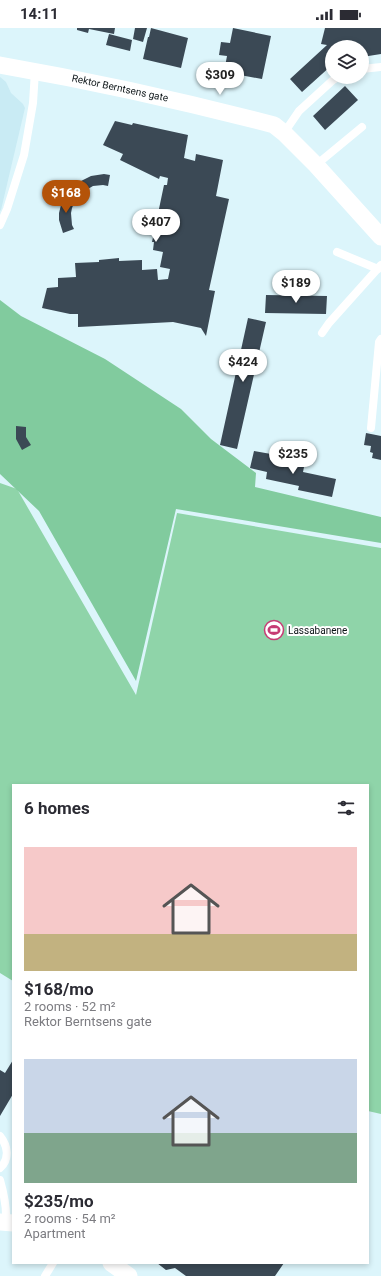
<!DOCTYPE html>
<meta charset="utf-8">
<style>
:root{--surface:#fff;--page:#f7f7f7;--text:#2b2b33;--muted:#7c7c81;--accent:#b45309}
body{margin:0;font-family:Roboto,sans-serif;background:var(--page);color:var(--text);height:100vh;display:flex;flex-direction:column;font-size:15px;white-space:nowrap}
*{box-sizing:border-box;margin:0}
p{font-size:13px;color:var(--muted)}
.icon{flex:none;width:22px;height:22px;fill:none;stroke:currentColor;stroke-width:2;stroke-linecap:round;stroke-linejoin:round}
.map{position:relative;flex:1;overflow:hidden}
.panel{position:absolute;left:12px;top:756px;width:357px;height:480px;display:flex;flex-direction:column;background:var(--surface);border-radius:0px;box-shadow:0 2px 6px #0003}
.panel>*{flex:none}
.buttons{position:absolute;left:325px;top:12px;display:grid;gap:8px}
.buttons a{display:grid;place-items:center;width:44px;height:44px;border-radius:50%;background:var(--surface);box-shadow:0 2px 6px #0003;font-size:20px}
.price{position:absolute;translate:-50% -34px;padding:0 9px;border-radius:14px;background:#fff;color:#222;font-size:13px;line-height:26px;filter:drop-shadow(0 1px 2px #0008)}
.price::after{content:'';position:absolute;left:50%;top:24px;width:12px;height:9px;margin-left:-6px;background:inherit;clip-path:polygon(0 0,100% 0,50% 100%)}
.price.active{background:var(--accent);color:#fff}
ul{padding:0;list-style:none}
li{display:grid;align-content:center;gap:8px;height:212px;padding:0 12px}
li span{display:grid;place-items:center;height:124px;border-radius:0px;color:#555}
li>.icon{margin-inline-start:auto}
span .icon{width:72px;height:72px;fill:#fffc;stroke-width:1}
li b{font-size:17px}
h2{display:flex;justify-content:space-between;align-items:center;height:48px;padding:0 12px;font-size:17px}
.status{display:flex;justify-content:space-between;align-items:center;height:28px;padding:0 20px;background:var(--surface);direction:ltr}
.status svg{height:11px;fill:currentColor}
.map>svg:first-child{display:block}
.built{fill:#c9ebf4}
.green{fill:#8fd4a9}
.forest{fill:#81cb9e}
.building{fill:#3b4955}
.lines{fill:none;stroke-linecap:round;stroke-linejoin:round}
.lane{stroke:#fff;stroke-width:8}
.street{stroke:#fff;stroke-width:17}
.labels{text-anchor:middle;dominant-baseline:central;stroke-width:4;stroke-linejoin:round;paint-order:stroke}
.street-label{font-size:10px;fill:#0c1417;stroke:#fff}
.poi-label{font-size:10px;fill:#0c1417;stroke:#fff;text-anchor:start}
</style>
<div class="status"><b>14:11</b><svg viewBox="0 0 49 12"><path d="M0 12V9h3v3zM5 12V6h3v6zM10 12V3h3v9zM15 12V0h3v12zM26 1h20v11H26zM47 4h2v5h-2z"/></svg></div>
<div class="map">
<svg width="381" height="1248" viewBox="0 0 381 1248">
<rect width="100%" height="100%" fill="#dcf5fb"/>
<path class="built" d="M0,49L6,54L11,65L23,76L25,80L1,182L0,183Z"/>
<path class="green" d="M0,455L17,461L136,667L177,485L381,520V1086L368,1083V757H13V953L0,945Z"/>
<path class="forest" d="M0,272L21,288L105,331L181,381L211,411L256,445L255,459L381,489V515L176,481L136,653L39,483L0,446Z"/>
<path class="building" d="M77,0H115L114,6L89,1L88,5L77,2Z
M135,0H147L143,14L133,11Z
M151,0L188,10L181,40L143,31L148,9H149Z
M233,0L271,8L262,51L224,44L227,28L219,27L221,14L230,15Z
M325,0H381V26L362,29V19H332V37L302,64L290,51L327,17L321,16Z
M109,6L132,12L130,23L106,17Z
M345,58L358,72L325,102L313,88Z
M115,93L132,97L133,95L188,107L184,130L195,133L196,126L223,132L216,168L229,171L209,262L215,263L206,308L201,300L173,294L78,299V286H70L42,280L47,260L58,259V250L76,249L75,235L99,234V232L119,230V233L142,232V242L157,241L158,252L168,251L170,241L160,239L163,224L153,222L154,214H152L164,157H167L168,150L160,148L159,151L120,132L123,126L103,117Z
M104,146L110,147L108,158L103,157L93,158L81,165L73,157L91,148Z
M65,167L75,173L72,180L71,185L72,197L74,201L63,205L59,192V185L62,173Z
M266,267L327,268L326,286L265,285Z
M248,290L266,294L237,421L220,417Z
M16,398L26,399V409L31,417L22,422L16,411Z
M366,405L381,408V432L372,430L373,425L370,424L371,418L364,417Z
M254,423L271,426L270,432L304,439L303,444L336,451L332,469L298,462L299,458L266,451L267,444L250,440Z
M13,1032V1066L0,1088V1042L5,1045Z
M157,1235H284L275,1248H186L175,1240L166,1242Z"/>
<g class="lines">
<path class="lane" d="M362,41L381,39
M284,105L299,83L333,52L338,49
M316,137L362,99
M0,197L7,181L24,127L33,75L35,43
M337,224L378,241
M322,305L329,295L381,237
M371,400L379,314L381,311
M0,1108C8,1118 10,1131 0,1140
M0,1152C4,1166 7,1179 6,1194
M45,1248L53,1235"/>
<path class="street" d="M0,37C92,53 183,73 274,97L284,105L316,137L381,209
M0,1194L13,1195
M111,1235L129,1248"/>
</g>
<defs>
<symbol id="stadium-ring" viewBox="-11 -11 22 22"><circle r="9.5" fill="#fff" stroke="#c63c74" stroke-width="1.5"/><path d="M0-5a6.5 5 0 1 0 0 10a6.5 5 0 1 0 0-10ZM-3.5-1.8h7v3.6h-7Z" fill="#c63c74"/></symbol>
</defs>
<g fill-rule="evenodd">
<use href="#stadium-ring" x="263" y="591" width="22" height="22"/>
</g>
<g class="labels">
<g class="street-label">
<text transform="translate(120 60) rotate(12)">Rektor Berntsens gate</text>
</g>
<g class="poi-label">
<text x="288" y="602">Lassabanene</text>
</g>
</g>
</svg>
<div class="buttons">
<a><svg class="icon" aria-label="layers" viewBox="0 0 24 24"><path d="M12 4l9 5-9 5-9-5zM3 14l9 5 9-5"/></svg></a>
</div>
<b class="price" style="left:220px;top:68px">$309</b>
<b class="price active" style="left:66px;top:186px">$168</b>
<b class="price" style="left:156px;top:215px">$407</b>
<b class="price" style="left:296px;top:276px">$189</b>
<b class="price" style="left:243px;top:355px">$424</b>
<b class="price" style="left:293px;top:447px">$235</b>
<section class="panel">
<h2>6 homes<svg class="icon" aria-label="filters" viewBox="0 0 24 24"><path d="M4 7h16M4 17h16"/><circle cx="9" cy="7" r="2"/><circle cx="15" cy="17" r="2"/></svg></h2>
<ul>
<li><span style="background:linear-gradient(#f6c9c9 70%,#c2b280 0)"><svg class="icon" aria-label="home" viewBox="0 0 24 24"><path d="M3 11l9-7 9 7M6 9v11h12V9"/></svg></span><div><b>$168/mo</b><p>2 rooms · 52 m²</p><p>Rektor Berntsens gate</p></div></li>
<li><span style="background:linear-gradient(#c9d6e8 60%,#7fa58c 0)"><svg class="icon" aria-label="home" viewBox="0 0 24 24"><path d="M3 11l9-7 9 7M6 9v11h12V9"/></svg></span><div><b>$235/mo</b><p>2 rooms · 54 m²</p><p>Apartment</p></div></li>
</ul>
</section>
</div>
